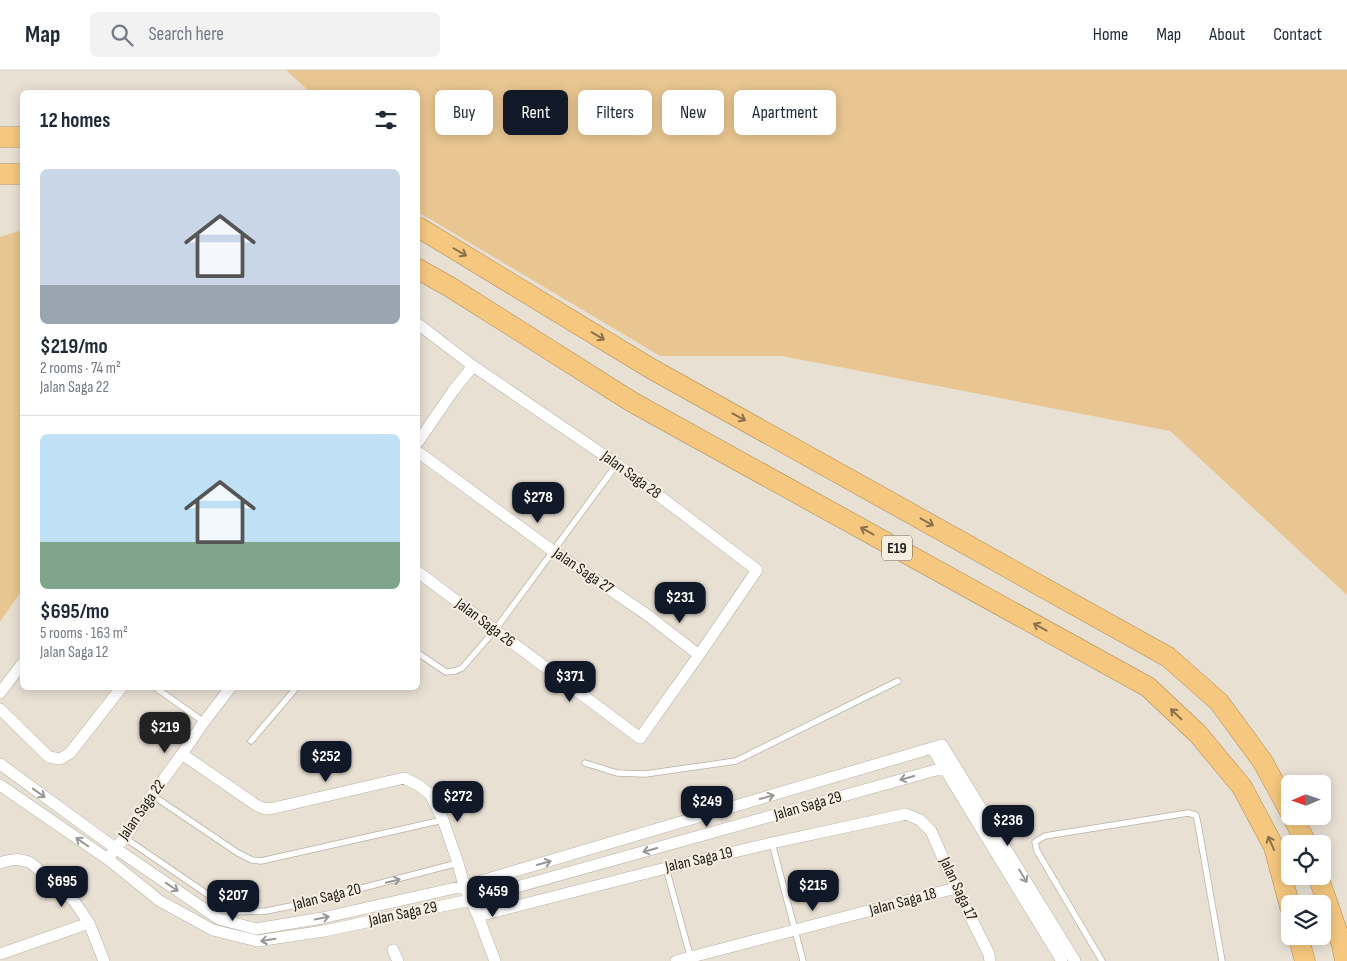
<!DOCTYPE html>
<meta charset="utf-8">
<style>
:root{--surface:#fff;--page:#f2f2f3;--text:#1f2937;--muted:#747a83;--line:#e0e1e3;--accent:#111827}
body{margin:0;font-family:"Sofia Sans Condensed",sans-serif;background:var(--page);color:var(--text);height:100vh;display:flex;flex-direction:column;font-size:19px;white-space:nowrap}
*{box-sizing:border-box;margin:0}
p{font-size:16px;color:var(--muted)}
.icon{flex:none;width:28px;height:28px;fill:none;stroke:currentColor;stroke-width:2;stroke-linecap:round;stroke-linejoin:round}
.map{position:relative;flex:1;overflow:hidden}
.sheet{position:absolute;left:20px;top:20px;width:400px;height:600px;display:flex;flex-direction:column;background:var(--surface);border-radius:8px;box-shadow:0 2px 12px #0003}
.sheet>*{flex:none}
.banner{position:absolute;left:435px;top:20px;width:475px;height:45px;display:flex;gap:10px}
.needle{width:32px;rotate:268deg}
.buttons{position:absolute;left:1281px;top:705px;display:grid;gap:10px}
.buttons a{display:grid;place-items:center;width:50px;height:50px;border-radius:8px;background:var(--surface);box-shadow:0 2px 12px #0003;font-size:25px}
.price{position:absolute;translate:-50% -42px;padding:0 11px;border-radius:10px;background:var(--accent);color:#fff;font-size:16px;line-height:32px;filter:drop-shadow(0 1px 2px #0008)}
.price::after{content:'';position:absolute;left:50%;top:30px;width:15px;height:11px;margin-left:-8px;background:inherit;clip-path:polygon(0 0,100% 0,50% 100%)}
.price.current{background:#222;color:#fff}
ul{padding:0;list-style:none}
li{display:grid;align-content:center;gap:10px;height:265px;padding:0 20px}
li+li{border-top:1px solid var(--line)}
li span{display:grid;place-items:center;height:155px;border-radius:8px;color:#555}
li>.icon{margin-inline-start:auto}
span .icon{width:90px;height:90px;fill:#fffc;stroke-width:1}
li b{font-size:21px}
h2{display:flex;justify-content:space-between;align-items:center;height:60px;padding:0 20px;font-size:21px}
.pill{padding:0 18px;border-radius:8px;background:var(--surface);box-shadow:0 2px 12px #0003;font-size:18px;line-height:45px}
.pill.current{background:var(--accent);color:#fff}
header{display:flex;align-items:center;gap:30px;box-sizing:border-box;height:70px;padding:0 25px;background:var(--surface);border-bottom:1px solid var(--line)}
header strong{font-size:24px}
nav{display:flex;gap:28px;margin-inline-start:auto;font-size:18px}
.search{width:350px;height:45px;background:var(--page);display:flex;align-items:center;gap:12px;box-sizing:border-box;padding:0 18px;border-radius:8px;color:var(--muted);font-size:19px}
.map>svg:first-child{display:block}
.green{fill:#e9c691}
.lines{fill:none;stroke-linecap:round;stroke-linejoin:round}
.lane-casing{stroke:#b9b1a5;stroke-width:7}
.street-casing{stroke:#b9b1a5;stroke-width:12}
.highway-casing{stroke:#aa8b5b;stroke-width:21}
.lane{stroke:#fff;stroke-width:5.5}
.street{stroke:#fff;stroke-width:11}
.highway{stroke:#f5c77f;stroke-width:20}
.oneway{stroke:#8a714b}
.oneway2{stroke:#9a9897}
.labels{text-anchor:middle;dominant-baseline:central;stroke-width:4;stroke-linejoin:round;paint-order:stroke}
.shield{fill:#f6eee1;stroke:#5f5a54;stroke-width:1}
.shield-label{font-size:15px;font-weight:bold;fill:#1e1b17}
.street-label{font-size:16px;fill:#1e1b17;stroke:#f6eee1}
</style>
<header>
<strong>Map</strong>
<div class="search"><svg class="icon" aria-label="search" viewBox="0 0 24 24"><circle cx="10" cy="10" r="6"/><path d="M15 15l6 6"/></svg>Search here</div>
<nav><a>Home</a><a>Map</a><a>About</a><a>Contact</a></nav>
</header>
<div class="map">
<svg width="1347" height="891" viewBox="0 0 1347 891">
<rect width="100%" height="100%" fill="#e9e0d4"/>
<path class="green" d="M286,0H1347V525L1170,361L782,286H660L418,142V22H310Z
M22,160V520L0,552V167Z"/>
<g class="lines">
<defs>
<path id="lane" d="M418,583L446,602L455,601L462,598L495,560L617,394
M156,618L204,652
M251,671L291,624L296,618
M585,693L617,703L645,704L736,691L898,611
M152,725L238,783L252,790L261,791L443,750
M125,768L207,824L235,842L266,841L301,834L458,793
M772,773L803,891
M666,798L691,889
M1102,891L1037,781L1035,772L1045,766L1188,743L1196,745L1198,754L1222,891"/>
<path id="street" d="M418,254L473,296L617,394L757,500L699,585L640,668L418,502
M418,372L453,321L473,296
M418,382L553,481L646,544L699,585
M0,623L22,594
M0,639L49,687L60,689L70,683L121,618
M932,678L1062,891
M182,684L256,735L265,739L274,738L404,708L418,715L430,724L443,750L458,793L464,816L478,846L495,891
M0,694L115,778L219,849L256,859L322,848L464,816L942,675L1075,891
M0,715L109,790L160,831L213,860L257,871L324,861L470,830L954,695
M111,785L115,778L125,768L152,725L182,684L204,652L230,618
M0,793C12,789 19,788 31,793L74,831L89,853L104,891
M478,846L666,798L772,773L906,744L920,750L931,761L956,818L989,884L990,891
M393,880L398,891
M0,884L89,853
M676,891L956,818"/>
<path id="highway" d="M0,67H22
M0,104H22
M418,157L650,298L1168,587L1219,632L1263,692L1290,742
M418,199L450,217L632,332L1148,617L1198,664L1242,717L1274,777L1290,837
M1292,746L1307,774
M1318,806L1342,875L1345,891
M1298,866L1305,891"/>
</defs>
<use href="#lane" class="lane-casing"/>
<use href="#street" class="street-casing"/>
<use href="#highway" class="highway-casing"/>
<use href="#lane" class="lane"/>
<use href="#street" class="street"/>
<use href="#highway" class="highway"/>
</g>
<defs><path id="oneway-shaft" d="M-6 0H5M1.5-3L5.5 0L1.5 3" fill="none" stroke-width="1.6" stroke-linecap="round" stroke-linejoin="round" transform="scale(1.25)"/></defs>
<g class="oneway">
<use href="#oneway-shaft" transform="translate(460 182) rotate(30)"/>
<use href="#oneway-shaft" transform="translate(598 266) rotate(31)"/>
<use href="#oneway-shaft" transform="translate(739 347) rotate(29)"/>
<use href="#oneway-shaft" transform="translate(927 452) rotate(29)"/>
<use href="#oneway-shaft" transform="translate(867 461) rotate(-151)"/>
<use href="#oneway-shaft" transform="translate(1040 557) rotate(-151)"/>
<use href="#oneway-shaft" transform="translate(1176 644) rotate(-136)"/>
<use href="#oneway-shaft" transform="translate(1271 773) rotate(-114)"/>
</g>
<g class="oneway2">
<use href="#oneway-shaft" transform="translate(907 708) rotate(164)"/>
<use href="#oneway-shaft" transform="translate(39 723) rotate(36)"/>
<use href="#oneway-shaft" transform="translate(767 727) rotate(-16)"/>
<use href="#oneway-shaft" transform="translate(82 772) rotate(-145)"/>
<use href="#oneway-shaft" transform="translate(650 780) rotate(164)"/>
<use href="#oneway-shaft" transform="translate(544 793) rotate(-16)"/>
<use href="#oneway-shaft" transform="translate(1023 806) rotate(59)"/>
<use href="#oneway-shaft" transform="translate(393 811) rotate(-14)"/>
<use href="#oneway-shaft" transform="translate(172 817) rotate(34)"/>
<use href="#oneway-shaft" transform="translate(322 848) rotate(-11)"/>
<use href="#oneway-shaft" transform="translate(268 870) rotate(171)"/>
</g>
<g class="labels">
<rect class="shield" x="882" y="465.5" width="30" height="25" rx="4"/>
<g class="shield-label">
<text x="897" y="478">E19</text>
</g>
<g class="street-label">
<text transform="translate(631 405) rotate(36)">Jalan Saga 28</text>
<text transform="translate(583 501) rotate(34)">Jalan Saga 27</text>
<text transform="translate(485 553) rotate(37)">Jalan Saga 26</text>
<text transform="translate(808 736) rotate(-16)">Jalan Saga 29</text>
<text transform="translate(142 740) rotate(-55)">Jalan Saga 22</text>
<text transform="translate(699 790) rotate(-13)">Jalan Saga 19</text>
<text transform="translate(958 819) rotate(65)">Jalan Saga 17</text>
<text transform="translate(327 827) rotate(-14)">Jalan Saga 20</text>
<text transform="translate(903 832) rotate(-15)">Jalan Saga 18</text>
<text transform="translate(403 844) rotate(-12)">Jalan Saga 29</text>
</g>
</g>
</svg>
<div class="buttons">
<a><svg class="needle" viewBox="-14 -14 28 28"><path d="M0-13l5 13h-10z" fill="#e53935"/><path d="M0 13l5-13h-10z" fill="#747a83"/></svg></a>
<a><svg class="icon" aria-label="locate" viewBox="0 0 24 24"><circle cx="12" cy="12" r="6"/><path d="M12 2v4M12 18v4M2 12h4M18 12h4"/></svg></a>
<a><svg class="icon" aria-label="layers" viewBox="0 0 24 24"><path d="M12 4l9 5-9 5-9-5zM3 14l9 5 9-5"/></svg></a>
</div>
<b class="price" style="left:538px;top:454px">$278</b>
<b class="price" style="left:680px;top:554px">$231</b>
<b class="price" style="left:570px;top:633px">$371</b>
<b class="price current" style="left:165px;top:684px">$219</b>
<b class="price" style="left:326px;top:713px">$252</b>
<b class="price" style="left:458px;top:753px">$272</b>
<b class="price" style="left:707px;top:758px">$249</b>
<b class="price" style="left:1008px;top:777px">$236</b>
<b class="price" style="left:62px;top:838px">$695</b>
<b class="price" style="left:813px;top:842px">$215</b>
<b class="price" style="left:493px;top:848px">$459</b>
<b class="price" style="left:233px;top:852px">$207</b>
<div class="banner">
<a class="pill">Buy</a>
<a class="pill current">Rent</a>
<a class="pill">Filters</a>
<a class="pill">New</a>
<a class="pill">Apartment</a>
</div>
<section class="sheet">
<h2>12 homes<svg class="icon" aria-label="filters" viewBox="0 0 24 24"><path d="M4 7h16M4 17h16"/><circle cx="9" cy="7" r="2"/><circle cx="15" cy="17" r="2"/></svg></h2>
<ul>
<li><span style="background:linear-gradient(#c9d6e8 75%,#9aa5b1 0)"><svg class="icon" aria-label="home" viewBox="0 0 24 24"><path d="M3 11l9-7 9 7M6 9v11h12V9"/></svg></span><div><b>$219/mo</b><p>2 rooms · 74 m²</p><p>Jalan Saga 22</p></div></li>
<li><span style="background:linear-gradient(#bfe0f5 70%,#7fa58c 0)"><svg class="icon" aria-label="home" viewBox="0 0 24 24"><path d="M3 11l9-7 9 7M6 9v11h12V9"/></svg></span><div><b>$695/mo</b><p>5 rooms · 163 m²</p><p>Jalan Saga 12</p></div></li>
</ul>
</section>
</div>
